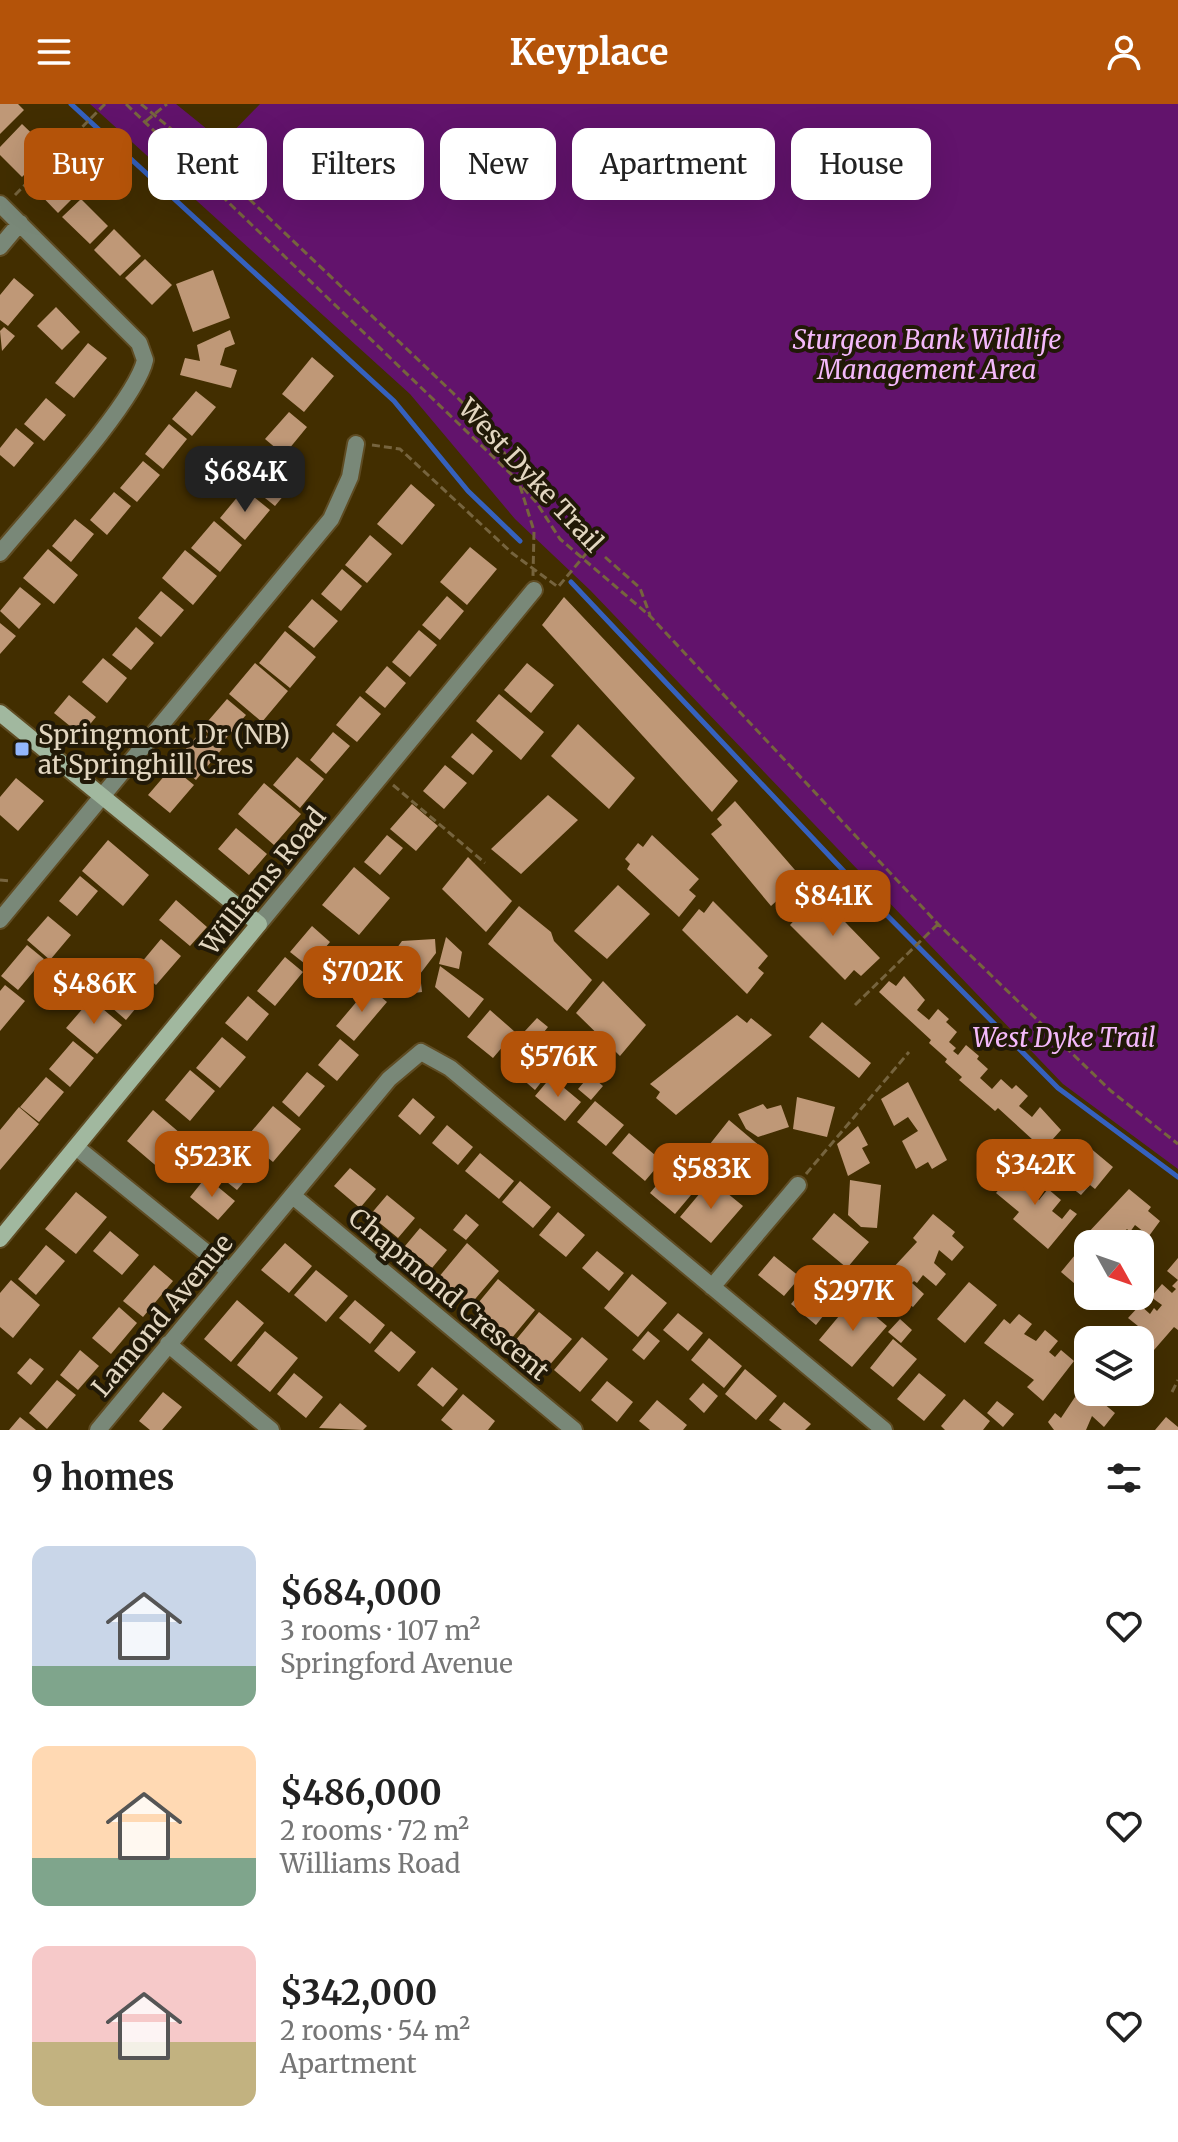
<!DOCTYPE html>
<meta charset="utf-8">
<style>
:root{--surface:#fff;--page:#f6f6f6;--text:#222;--muted:#767676;--accent:#b45309}
body{margin:0;font-family:Merriweather,serif;background:var(--page);color:var(--text);height:100vh;display:flex;flex-direction:column;font-size:30px;white-space:nowrap}
*{box-sizing:border-box;margin:0}
p{font-size:26px;color:var(--muted)}
.icon{flex:none;width:44px;height:44px;fill:none;stroke:currentColor;stroke-width:2;stroke-linecap:round;stroke-linejoin:round}
.map{position:relative;height:1326px;overflow:hidden}
.sheet{display:flex;flex-direction:column;background:var(--surface);flex:1}
.sheet>*{flex:none}
.hud{position:absolute;left:24px;top:24px;width:1130px;height:72px;display:flex;gap:16px}
.needle{width:52px;rotate:130deg}
.buttons{position:absolute;left:1074px;top:1126px;display:grid;gap:16px}
.buttons a{display:grid;place-items:center;width:80px;height:80px;border-radius:16px;background:var(--surface);box-shadow:0 8px 32px #0002;font-size:40px}
.price{position:absolute;translate:-50% -68px;padding:0 18px;border-radius:16px;background:var(--accent);color:#fff;font-size:26px;line-height:52px;filter:drop-shadow(0 2px 4px #0008)}
.price::after{content:'';position:absolute;left:50%;top:48px;width:24px;height:18px;margin-left:-12px;background:inherit;clip-path:polygon(0 0,100% 0,50% 100%)}
.price.active{background:#222;color:#fff}
ul{padding:0;list-style:none}
li{display:flex;align-items:center;gap:24px;height:200px;padding:0 32px}
li span{display:grid;place-items:center;flex:none;width:224px;height:160px;border-radius:16px;color:#555}
li>.icon{margin-inline-start:auto}
span .icon{width:96px;height:96px;fill:#fffc;stroke-width:1}
li b{font-size:34px}
h2{display:flex;justify-content:space-between;align-items:center;height:96px;padding:0 32px;font-size:34px}
.chip{padding:0 28px;border-radius:16px;background:var(--surface);box-shadow:0 8px 32px #0002;font-size:28px;line-height:72px}
.chip.active{background:var(--accent);color:#fff}
header{display:flex;justify-content:space-between;align-items:center;height:104px;padding:0 32px;background:var(--accent);color:#fff;font-size:36px;font-weight:700}
.map>svg:first-child{display:block}
.green{fill:#62136c}
.lines{fill:none;stroke-linecap:round;stroke-linejoin:round}
.stream{stroke:#3561be;stroke-width:5}
.building{fill:#bf9877}
.street-casing{stroke:#5f4c23;stroke-width:20}
.secondary-casing{stroke:#5f4c23;stroke-width:20}
.path{stroke:#76643e;stroke-width:3;stroke-dasharray:8 4;stroke-linecap:butt}
.street{stroke:#798878;stroke-width:16}
.secondary{stroke:#a1b89f;stroke-width:16}
.poi-dot{fill:#93b7fd;stroke:#211907;stroke-width:3}
.labels{text-anchor:middle;dominant-baseline:central;stroke-width:8;stroke-linejoin:round;paint-order:stroke}
.park-label{font-size:26px;font-style:italic;fill:#f4b9fb;stroke:#211907}
.street-label{font-size:26px;fill:#e2d6c0;stroke:#211907}
.poi-label{font-size:26px;fill:#e2d6c0;stroke:#211907;text-anchor:start}
</style>
<header><svg class="icon" aria-label="menu" viewBox="0 0 24 24"><path d="M4 6h16M4 12h16M4 18h16"/></svg>Keyplace<svg class="icon" aria-label="person" viewBox="0 0 24 24"><circle cx="12" cy="8" r="4"/><path d="M4 21q1-7 8-7t8 7"/></svg></header>
<div class="map">
<svg width="1178" height="1326" viewBox="0 0 1178 1326">
<rect width="100%" height="100%" fill="#422e00"/>
<path class="green" d="M90,0H176L223,38L260,0H1178V1065L1063,980L590,486L515,415L410,290Z"/>
<g class="lines">
<path class="stream" d="M71,0L394,297L468,387L520,437
M571,478L855,779L1058,984L1178,1073"/>
</g>
<path class="building" d="M0,0H18L24,6L0,30Z
M22,20L49,46L22,73L0,51V43Z
M57,55L84,83L58,109L31,81Z
M81,95L108,122L90,140L62,113Z
M114,125L141,152L120,172L94,146Z
M145,155L172,181L152,201L125,174Z
M213,166L230,214L193,228L176,180Z
M14,174L34,191L8,222L0,216V191Z
M56,203L80,228L62,246L37,222Z
M4,223L15,232L2,247L0,227Z
M230,226L235,240L225,244L220,261L237,266L231,284L180,271L185,254L200,257L197,241Z
M88,239L107,254L74,294L55,279Z
M312,253L334,272L304,308L282,290Z
M196,287L216,303L192,332L172,315Z
M46,294L66,311L44,337L24,320Z
M289,308L307,323L284,351L265,335Z
M169,320L187,335L163,365L145,350Z
M16,324L34,339L14,363L0,351V344Z
M270,349L299,373L275,402L245,378Z
M143,357L160,371L137,398L120,384Z
M411,380L435,401L402,441L377,420Z
M244,385L270,406L245,436L220,414Z
M114,388L131,402L107,431L90,416Z
M75,415L94,430L71,458L52,442Z
M214,417L242,441L220,468L191,444Z
M370,431L392,450L367,479L345,461Z
M470,443L497,465L467,501L440,478Z
M48,445L78,471L54,500L23,474Z
M185,446L217,472L193,501L162,474Z
M342,465L362,482L341,507L321,490Z
M20,483L41,500L19,525L0,507Z
M161,487L184,506L161,533L138,514Z
M447,492L464,507L440,536L422,521Z
M564,493L738,677L712,708L542,521Z
M312,495L338,517L314,544L288,523Z
M0,519L16,532L0,550Z
M136,523L154,539L131,566L112,551Z
M419,526L437,541L410,573L392,558Z
M285,527L316,553L290,584L259,559Z
M103,554L127,574L107,599L82,578Z
M255,559L288,587L262,618L229,590Z
M527,559L554,581L531,609L504,586Z
M387,562L406,579L385,604L365,588Z
M499,590L544,628L521,656L476,617Z
M69,591L96,613L81,631L54,609Z
M360,592L381,610L357,638L336,621Z
M227,595L246,611L221,640L202,624Z
M578,620L635,674L609,705L551,652Z
M201,627L222,645L196,676L175,658Z
M333,628L350,642L326,670L310,656Z
M472,629L493,647L473,671L451,653Z
M297,653L324,675L300,704L273,681Z
M445,661L467,679L444,705L423,687Z
M172,663L194,681L170,709L148,691Z
M16,674L44,697L18,727L0,711V693Z
M264,679L301,710L274,741L238,710Z
M548,691L578,716L521,770L491,745Z
M735,697L808,781L788,798L782,792L771,802L711,730L722,721L717,715Z
M412,700L438,722L416,747L390,725Z
M236,724L267,750L249,771L218,745Z
M387,731L403,744L380,771L364,758Z
M652,731L699,775L689,786L696,792L679,813L627,765L630,760L625,755L638,739L643,743Z
M108,736L149,771L123,802L82,767Z
M468,753L512,797L486,828L442,785Z
M354,763L390,794L359,831L322,801Z
M80,772L98,787L77,812L59,797Z
M618,781L650,810L607,855L574,827Z
M815,787L880,854L861,872L854,866L845,876L790,821L800,810L797,806Z
M176,796L207,823L190,842L159,816Z
M713,797L768,852L758,864L764,869L747,890L682,826L699,805L704,809Z
M519,802L551,828L554,837L592,876L567,907L488,840Z
M48,812L71,831L50,856L27,836Z
M312,822L330,838L309,863L290,848Z
M446,833L462,848L459,865L439,860Z
M161,835L181,852L156,881L136,865Z
M435,835L436,849L420,870L422,888L406,890L397,882L384,883L381,848H394L402,837Z
M27,841L44,855L18,886L1,872Z
M285,853L303,868L275,902L257,887Z
M330,859L343,870L332,883L319,872Z
M440,862L484,895L469,914L435,883Z
M129,867L151,886L126,916L104,897Z
M904,872L925,896L917,906L929,916L938,905L949,915L946,918L957,928L949,938L956,944L953,947L958,951L966,941L979,952L977,955L988,965L980,974L992,985L1001,975L1012,985L1016,981L1028,992L1019,1002L1032,1013L1040,1003L1061,1026L1052,1036L1065,1048L1075,1037L1086,1046L1089,1043L1113,1063L1095,1085L1090,1081L1081,1091L1068,1081L1077,1071L1071,1066L1069,1069L998,1004L995,1007L959,976L962,973L945,958L947,955L929,939L931,936L879,888L889,877L896,882Z
M603,877L646,921L620,952L576,909Z
M5,881L25,897L0,927V887Z
M369,883L387,898L354,937L336,922Z
M248,892L269,910L247,937L225,919Z
M91,895L122,921L97,950L66,924Z
M490,906L515,928L493,954L467,933Z
M737,911L747,919L751,914L772,931L676,1011L656,994L660,988L650,980Z
M537,914L548,923L536,938L524,928Z
M822,918L871,959L859,974L809,933Z
M222,933L246,953L220,984L196,964Z
M340,935L359,951L337,977L318,961Z
M73,937L94,954L70,983L49,965Z
M522,944L550,967L535,986L507,962Z
M190,966L215,987L190,1017L165,996Z
M307,968L325,982L299,1013L282,998Z
M590,971L603,982L591,996L578,985Z
M46,973L64,988L39,1018L20,1003Z
M551,973L581,998L565,1017L535,992Z
M908,978L947,1056L932,1065L928,1058L916,1065L902,1037L918,1027L908,1013L894,1022L881,995Z
M797,993L835,1003L827,1033L793,1025Z
M413,994L435,1013L420,1031L398,1012Z
M595,997L624,1021L606,1042L577,1018Z
M763,1000L767,1005L781,1001L789,1023L758,1033L746,1025L738,1010Z
M273,1002L301,1025L273,1058L245,1035Z
M19,1003L39,1020L0,1066V1026Z
M153,1006L187,1035L161,1066L127,1037Z
M729,1016L761,1043L737,1071L706,1045Z
M447,1021L473,1043L458,1061L432,1039Z
M858,1022L868,1041L862,1044L870,1059L848,1072L837,1040Z
M629,1029L662,1057L645,1077L612,1049Z
M242,1043L260,1059L237,1086L218,1071Z
M480,1049L514,1077L499,1095L465,1067Z
M1029,1060L1042,1071L1033,1081L1039,1086L1034,1092L1039,1096L1048,1085L1061,1096L1052,1107L1062,1115L1070,1105L1077,1110L1048,1145L1013,1115L1019,1108L996,1089L1014,1068L1019,1072Z
M350,1064L376,1085L360,1104L334,1082Z
M666,1070L691,1091L675,1110L650,1089Z
M206,1073L235,1097L218,1116L190,1093Z
M711,1076L743,1102L711,1139L680,1113Z
M850,1076L881,1081L877,1124L861,1123L848,1111Z
M520,1077L551,1103L533,1124L502,1098Z
M1129,1085L1151,1103L1148,1107L1160,1117L1149,1132L1135,1121L1130,1128L1127,1125L1124,1128L1134,1140H1088V1187L1081,1185L1061,1168L1089,1134L1086,1131Z
M76,1088L107,1113L76,1150L45,1125Z
M387,1091L415,1114L398,1134L370,1111Z
M558,1108L585,1131L566,1153L539,1131Z
M834,1109L869,1138L847,1164L812,1135Z
M466,1110L479,1121L466,1136L453,1126Z
M933,1110L955,1128L952,1132L964,1143L952,1157L939,1146L934,1159L946,1170L936,1182L923,1171L917,1179L914,1177L912,1179L924,1190L913,1203L879,1179L917,1138L913,1134Z
M420,1124L447,1146L432,1164L405,1142Z
M110,1127L139,1151L122,1171L93,1147Z
M285,1139L312,1162L289,1189L261,1166Z
M467,1139L499,1167L470,1201L438,1174Z
M46,1141L65,1157L36,1191L18,1175Z
M597,1147L624,1169L609,1187L582,1164Z
M774,1152L800,1173L784,1192L758,1171Z
M1178,1154V1226L1174,1223L1154,1246L1133,1228L1138,1222L1128,1214L1140,1201L1150,1210L1154,1204L1157,1207L1162,1201L1151,1193L1162,1180L1172,1189L1176,1185L1172,1182L1178,1176L1167,1167Z
M154,1161L173,1177L143,1213L123,1197Z
M316,1166L348,1192L326,1218L294,1191Z
M632,1170L667,1199L638,1233L604,1204Z
M498,1175L535,1206L511,1235L474,1204Z
M11,1176L40,1201L13,1234L0,1223V1189Z
M969,1178L997,1201L965,1239L937,1215Z
M807,1181L831,1202L816,1221L791,1200Z
M854,1194L887,1222L852,1263L819,1236Z
M237,1196L264,1219L231,1258L204,1235Z
M355,1196L385,1221L370,1240L339,1214Z
M119,1203L137,1219L111,1250L92,1234Z
M539,1208L572,1235L547,1264L515,1237Z
M678,1209L703,1229L688,1247L663,1226Z
M1019,1210L1032,1220L1024,1230L1036,1237L1045,1226L1058,1237L1049,1248L1055,1253L1061,1246L1074,1257L1043,1297L1027,1283L1034,1276L984,1239L1004,1215L1010,1220Z
M900,1215L912,1226L901,1239L888,1228Z
M265,1227L298,1254L270,1288L237,1261Z
M391,1227L416,1248L399,1268L374,1247Z
M648,1227L660,1237L644,1256L632,1246Z
M582,1233L608,1255L580,1288L554,1266Z
M709,1234L742,1262L724,1284L691,1256Z
M893,1235L917,1255L893,1283L870,1264Z
M80,1246L99,1262L78,1286L60,1271Z
M30,1254L44,1265L31,1281L17,1269Z
M432,1263L458,1285L443,1303L417,1281Z
M745,1265L777,1292L756,1316L725,1290Z
M294,1269L323,1293L306,1314L277,1290Z
M919,1269L946,1291L924,1317L897,1295Z
M57,1276L76,1291L47,1325L29,1309Z
M607,1277L633,1298L617,1318L591,1296Z
M1085,1278L1088,1288H1139L1127,1302L1114,1292L1108,1299L1105,1296L1103,1299L1115,1309L1104,1323L1092,1312L1086,1326H1054L1048,1318L1055,1309L1061,1314Z
M703,1279L718,1292L704,1309L689,1295Z
M163,1288L182,1303L162,1326H150L139,1317Z
M463,1290L495,1317L488,1326H453L441,1316Z
M964,1295L990,1317L983,1326H945L941,1322Z
M657,1296L687,1321L683,1326H650L639,1317Z
M997,1297L1014,1310L1003,1323L987,1309Z
M784,1298L811,1320L805,1326H782L769,1316Z
M340,1299L367,1322L363,1326L319,1324Z
M20,1313L36,1326H9Z
M1166,1313L1178,1323V1326H1155Z"/>
<g class="lines">
<defs>
<path id="street" d="M0,100L139,239L145,256C136,298 32,410 0,449
M0,143L20,119
M0,816L331,415L350,373L356,340
M259,820L534,486
M76,1043L229,1167
M293,1092L574,1326
M712,1183L798,1081
M168,1240L271,1326
M98,1326L389,975L421,948L450,964L884,1326"/>
<path id="secondary" d="M0,609L259,820L0,1135"/>
</defs>
<use href="#street" class="street-casing"/>
<use href="#secondary" class="secondary-casing"/>
<path class="path" d="M126,0L512,371L536,398L560,435L650,512L938,820L1111,987L1178,1040
M141,0L205,53L453,289L500,337L512,370
M146,17L167,0
M15,91L105,0
M372,341L400,345L512,449L558,483L590,445
M520,382L534,427L533,472
M605,453L640,484L650,511
M393,681L485,759
M0,776L12,777
M855,901L938,820
M806,1070L909,948
M1172,1288L1178,1276"/>
<use href="#street" class="street"/>
<use href="#secondary" class="secondary"/>
</g>
<rect class="poi-dot" x="14" y="637" width="16" height="16" rx="4"/>
<g class="labels">
<g class="park-label">
<text x="927" y="235">Sturgeon Bank Wildlife<tspan x="927" dy="30">Management Area</tspan></text>
<text x="1064" y="933">West Dyke Trail</text>
</g>
<g class="street-label">
<text transform="translate(531 371) rotate(47)">West Dyke Trail</text>
<text transform="translate(263 777) rotate(-51)">Williams Road</text>
<text transform="translate(449 1190) rotate(40)">Chapmond Crescent</text>
<text transform="translate(162 1211) rotate(-50)">Lamond Avenue</text>
</g>
<g class="poi-label">
<text x="38" y="630">Springmont Dr (NB)<tspan x="38" dy="30">at Springhill Cres</tspan></text>
</g>
</g>
</svg>
<div class="buttons">
<a><svg class="needle" viewBox="-14 -14 28 28"><path d="M0-13l5 13h-10z" fill="#e53935"/><path d="M0 13l5-13h-10z" fill="#767676"/></svg></a>
<a><svg class="icon" aria-label="layers" viewBox="0 0 24 24"><path d="M12 4l9 5-9 5-9-5zM3 14l9 5 9-5"/></svg></a>
</div>
<b class="price active" style="left:245px;top:410px">$684K</b>
<b class="price" style="left:833px;top:834px">$841K</b>
<b class="price" style="left:362px;top:910px">$702K</b>
<b class="price" style="left:94px;top:922px">$486K</b>
<b class="price" style="left:558px;top:995px">$576K</b>
<b class="price" style="left:212px;top:1095px">$523K</b>
<b class="price" style="left:1035px;top:1103px">$342K</b>
<b class="price" style="left:711px;top:1107px">$583K</b>
<b class="price" style="left:853px;top:1229px">$297K</b>
<div class="hud">
<a class="chip active">Buy</a>
<a class="chip">Rent</a>
<a class="chip">Filters</a>
<a class="chip">New</a>
<a class="chip">Apartment</a>
<a class="chip">House</a>
</div>
</div>
<section class="sheet">
<h2>9 homes<svg class="icon" aria-label="filters" viewBox="0 0 24 24"><path d="M4 7h16M4 17h16"/><circle cx="9" cy="7" r="2"/><circle cx="15" cy="17" r="2"/></svg></h2>
<ul>
<li><span style="background:linear-gradient(#c9d6e8 75%,#7fa58c 0)"><svg class="icon" aria-label="home" viewBox="0 0 24 24"><path d="M3 11l9-7 9 7M6 9v11h12V9"/></svg></span><div><b>$684,000</b><p>3 rooms · 107 m²</p><p>Springford Avenue</p></div><svg class="icon" aria-label="heart" viewBox="0 0 24 24"><path d="M12 20l-8-8c-3-5 5-10 8-4 3-6 11-1 8 4z"/></svg></li>
<li><span style="background:linear-gradient(#ffd9b3 70%,#7fa58c 0)"><svg class="icon" aria-label="home" viewBox="0 0 24 24"><path d="M3 11l9-7 9 7M6 9v11h12V9"/></svg></span><div><b>$486,000</b><p>2 rooms · 72 m²</p><p>Williams Road</p></div><svg class="icon" aria-label="heart" viewBox="0 0 24 24"><path d="M12 20l-8-8c-3-5 5-10 8-4 3-6 11-1 8 4z"/></svg></li>
<li><span style="background:linear-gradient(#f6c9c9 60%,#c2b280 0)"><svg class="icon" aria-label="home" viewBox="0 0 24 24"><path d="M3 11l9-7 9 7M6 9v11h12V9"/></svg></span><div><b>$342,000</b><p>2 rooms · 54 m²</p><p>Apartment</p></div><svg class="icon" aria-label="heart" viewBox="0 0 24 24"><path d="M12 20l-8-8c-3-5 5-10 8-4 3-6 11-1 8 4z"/></svg></li>
</ul>
</section>
